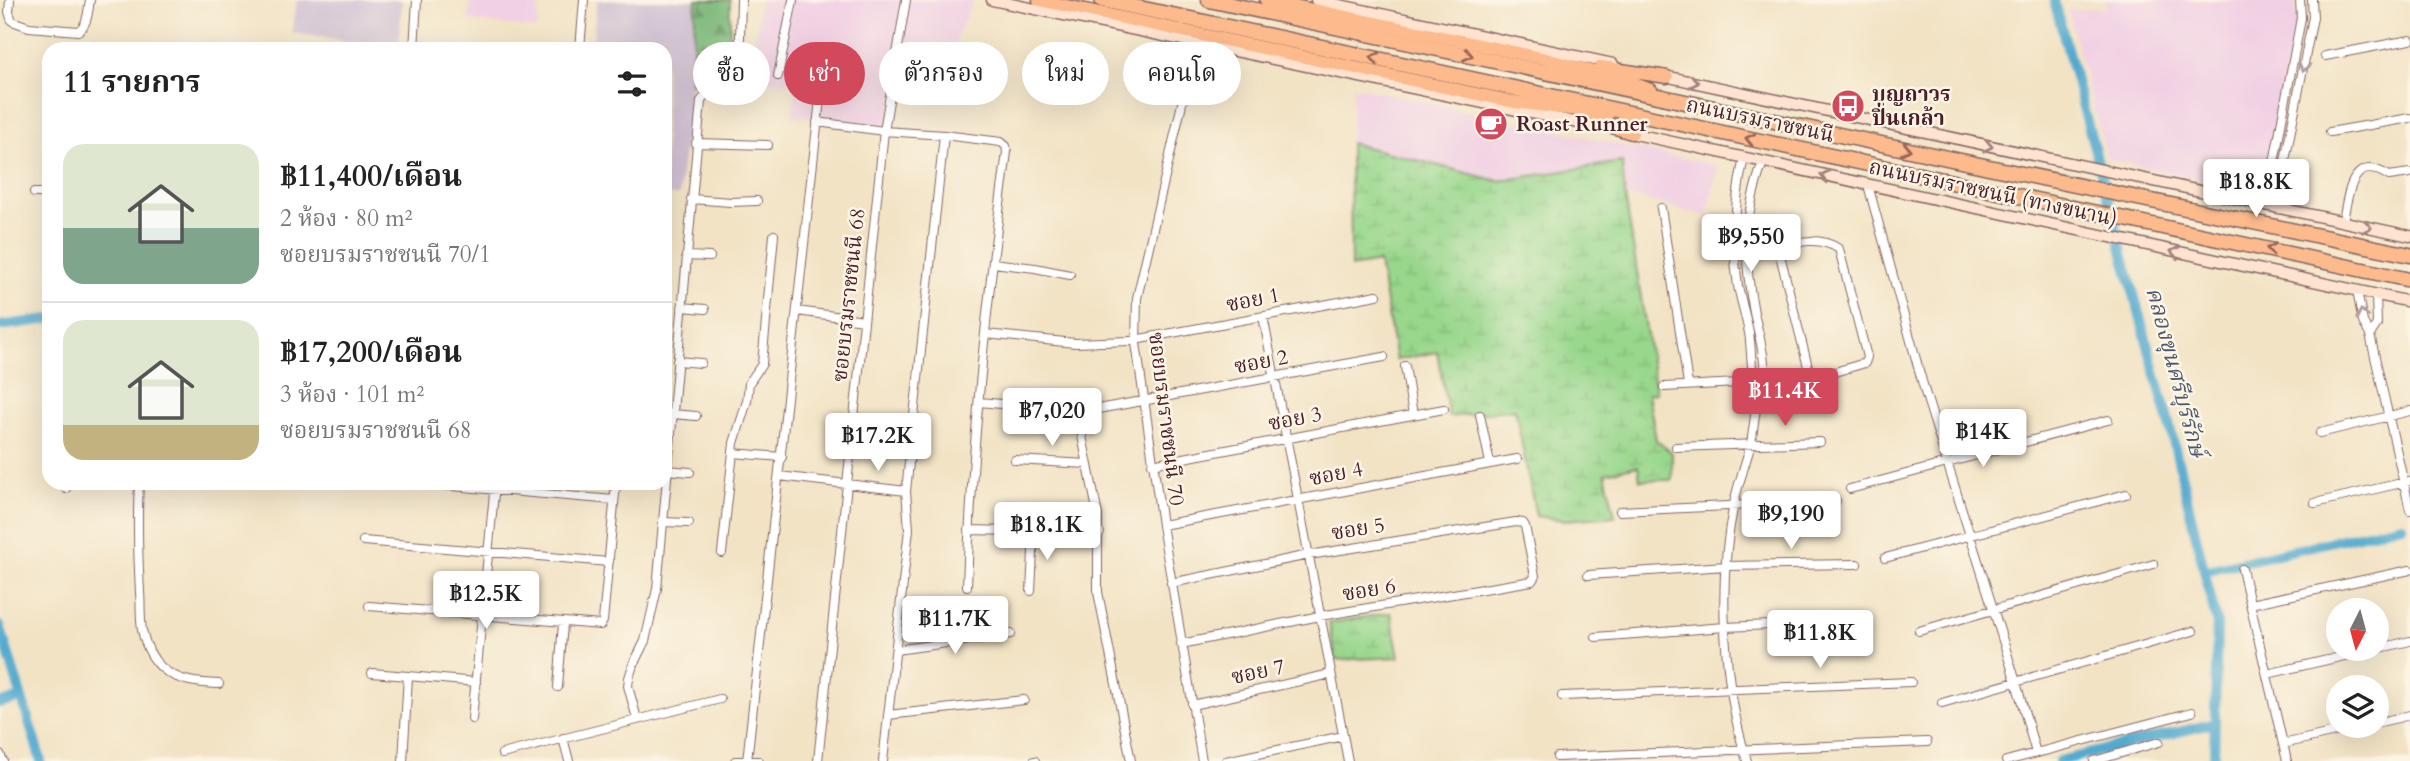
<!DOCTYPE html>
<html lang="th">
<meta charset="utf-8">
<style>
:root{--surface:#fff;--page:#f2f2f2;--text:#222;--muted:#767676;--line:#e0e0e0;--accent:#d1495b}
body{margin:0;font-family:Cardo,"Noto Serif Thai",serif;background:var(--page);color:var(--text);height:100vh;display:flex;flex-direction:column;font-size:26px;white-space:nowrap}
*{box-sizing:border-box;margin:0}
p{font-size:23px;color:var(--muted)}
.icon{flex:none;width:38px;height:38px;fill:none;stroke:currentColor;stroke-width:2;stroke-linecap:round;stroke-linejoin:round}
.map{position:relative;flex:1;overflow:hidden}
.drawer{position:absolute;left:42px;top:42px;width:630px;height:448px;display:flex;flex-direction:column;background:var(--surface);border-radius:21px;box-shadow:0 7px 28px #0002}
.drawer>*{flex:none}
.guide{position:absolute;left:693px;top:42px;width:665px;height:63px;display:flex;gap:14px}
.needle{width:46px;rotate:186deg}
.tools{position:absolute;left:2326px;top:598px;display:grid;gap:14px}
.tools a{display:grid;place-items:center;width:63px;height:63px;border-radius:50%;background:var(--surface);box-shadow:0 7px 28px #0002;font-size:35px}
.price{position:absolute;translate:-50% -60px;padding:0 16px;border-radius:7px;background:#fff;color:#222;font-size:23px;line-height:46px;filter:drop-shadow(0 2px 4px #0008)}
.price::after{content:'';position:absolute;left:50%;top:42px;width:21px;height:16px;margin-left:-10px;background:inherit;clip-path:polygon(0 0,100% 0,50% 100%)}
.price.on{background:var(--accent);color:#fff}
ul{padding:0;list-style:none}
li{display:flex;align-items:center;gap:21px;height:175px;padding:0 21px}
li+li{border-top:2px solid var(--line)}
li span{display:grid;place-items:center;flex:none;width:196px;height:140px;border-radius:21px;color:#555}
li>.icon{margin-inline-start:auto}
span .icon{width:84px;height:84px;fill:#fffc;stroke-width:1}
li b{font-size:30px}
h2{display:flex;justify-content:space-between;align-items:center;height:84px;padding:0 21px;font-size:30px}
.pill{padding:0 24px;border-radius:32px;background:var(--surface);box-shadow:0 7px 28px #0002;font-size:24px;line-height:63px}
.pill.on{background:var(--accent);color:#fff}
.map>svg:first-child{display:block}
.built{fill:#f1d0e4}
.industrial{fill:#cebed1}
.forest{fill:url(#forest-firs);stroke:#626c52;stroke-width:2}
.wetland{fill:url(#wetland-marsh);stroke:#717b5c;stroke-width:2}
.lines{fill:none;stroke-linecap:round;stroke-linejoin:round}
.canal{stroke:#52aacf;stroke-width:10}
.street-casing{stroke:#856461;stroke-width:10}
.secondary-casing{stroke:#856461;stroke-width:13}
.primary-casing{stroke:#856461;stroke-width:15}
.highway-casing{stroke:#856461;stroke-width:17}
.street{stroke:#fff;stroke-width:8}
.secondary{stroke:#fee3d1;stroke-width:10}
.primary{stroke:#fcba8d;stroke-width:12}
.highway{stroke:#fcba8d;stroke-width:14}
.oneway{stroke:#9a6557}
.oneway2{stroke:#ae9aa0}
.oneway3{stroke:#a4817e}
.labels{text-anchor:middle;dominant-baseline:central;stroke-width:5;stroke-linejoin:round;paint-order:stroke}
.poi-label{font-size:21px;font-weight:bold;fill:#4a1f2b;stroke:#fcf5e5;text-anchor:start}
.street-label{font-size:21px;fill:#4a1f2b;stroke:#fcf5e5}
.water-label{font-size:23px;font-style:italic;fill:#4d576d;stroke:#fcf5e5}
</style>
<div class="map">
<svg width="2410" height="761" viewBox="0 0 2410 761">
<defs>
<pattern id="forest-firs" width="22" height="20" patternUnits="userSpaceOnUse" patternTransform="scale(1.75)"><rect width="22" height="20" fill="#7ab878"/><path d="M5 1l3.5 6h-7zM16 11l3.5 6h-7z" fill="#669563"/></pattern>
<pattern id="wetland-marsh" width="20" height="14" patternUnits="userSpaceOnUse" patternTransform="scale(1.75)"><rect width="20" height="14" fill="#98d78c"/><path d="M1 5h8M5 5V1M11 12h8M15 12V8" fill="none" stroke="#84b879"/></pattern>
</defs>
<rect width="100%" height="100%" fill="#fcf5e5"/>
<filter id="ink" filterUnits="userSpaceOnUse"><feTurbulence type="fractalNoise" baseFrequency=".0143" numOctaves="2"/><feDisplacementMap in="SourceGraphic" scale="14" xChannelSelector="R" yChannelSelector="G"/><feConvolveMatrix kernelMatrix="1 2 1 2 8 2 1 2 1" color-interpolation-filters="sRGB"/></filter>
<filter id="wash" filterUnits="userSpaceOnUse"><feTurbulence type="fractalNoise" baseFrequency=".00686" numOctaves="4" result="noise"/><feDisplacementMap in="SourceGraphic" scale="28" xChannelSelector="R" yChannelSelector="G"/><feGaussianBlur stdDeviation="1.57" result="paint"/><feColorMatrix in="noise" values="0 0 0 0 0 0 0 0 0 0 0 0 0 0 0 0 0 1.4 0 .05"/><feComposite in="paint" operator="in"/></filter>
<g filter="url(#wash)">
<rect width="100%" height="100%" fill="#f2e3c5"/>
<path class="built" d="M470,0H539L537,29L468,20Z
M760,0H970L973,1L934,92L923,89L893,88L891,124L792,116L796,84L749,79Z
M2105,0H2295L2297,21L2261,192L2107,159L2068,10L2106,8Z
M1353,86L1718,166L1707,216L1625,195L1622,162L1498,181L1350,143Z"/>
<path class="industrial" d="M297,0H402L398,49L292,33Z
M597,0H696L691,84L679,195H665V49H592Z"/>
<path class="forest" d="M696,0H730V72L717,83L691,84Z"/>
<path class="wetland" d="M1350,143L1498,181L1622,162L1625,195L1656,393L1648,394L1656,440L1672,453V480H1640L1638,466L1605,473L1615,516L1564,520L1536,516L1515,409L1449,417L1437,352L1396,360L1379,262L1351,267Z
M1391,613L1399,657L1336,660L1329,623Z"/>
<g class="lines">
<path class="canal" d="M2054,0L2169,423L2217,624L2214,761
M0,326L49,319
M2204,571L2402,525
M0,626L41,761
M0,703L21,698
M2059,761L2215,723"/>
</g>
</g>
<g filter="url(#ink)">
<g class="lines">
<defs>
<path id="street" d="M10,0L9,12L12,21L29,27L78,31C88,25 88,11 90,0
M1196,43L1137,298L1136,343L1162,525L1202,761
M414,49L417,0
M580,49L584,0
M2325,56L2410,40
M778,76L793,0
M817,122L884,131L944,135L906,491L909,529L883,761
M2330,132L2410,118
M944,135L1001,142L1006,146L1007,152C987,296 972,441 967,586
M696,143L768,145
M1744,157C1735,199 1731,243 1738,286C1741,301 1746,317 1749,333C1752,350 1750,370 1756,386
M1868,185L1925,392L2016,682L2036,753
M34,193H49
M691,199L731,202L757,201
M2266,205L2301,18L2300,0
M2276,207L2313,17L2312,0
M1661,208L1688,384
M2343,221C2348,196 2351,152 2389,176L2410,173
M686,256L710,257
M993,263L1035,268L1070,275
M2357,291L2363,322L2370,335L2410,510
M682,307L705,309
M797,311L864,320
M1263,316L1348,761
M985,334L1075,343L1129,341L1377,295
M2370,335L2377,324L2376,295
M677,361L701,363
M1405,366L1413,415
M1664,387L1811,379L1865,363L1867,357L1839,249C1823,238 1792,237 1780,255L1811,379
M979,402L1077,411L1098,409L1384,357
M1077,411L1098,515V592L1131,761
M672,414L696,416
M1480,415L1490,463
M2320,433L2410,411
M1676,447L1820,442
M733,453L782,457
M1015,460L1087,464
M1152,464L1444,409
M667,470L690,472
M779,476L906,491
M139,483C137,519 138,556 140,592C141,605 140,618 142,630C145,644 152,659 162,668C178,682 199,683 219,684
M417,483L614,500
M66,489L67,483
M1850,489L2108,420
M2315,503L2410,481
M1620,511L1836,501
M663,522L689,523
M1162,525L1517,459
M969,530L1100,533
M363,541L609,562
M722,553L734,443L747,401L749,383L762,364L774,235
M1885,558L2126,494
M2242,569L2287,761
M1588,575L1726,566L1857,564
M1171,583L1309,555L1516,522L1523,523L1525,526L1535,576L1532,581L1320,616L1181,644
M1031,591L1034,532
M2250,604L2410,570
M369,606L601,625L603,621L616,483
M1919,631L2154,564
M1596,637L1725,627L1864,621
M2376,649L2410,641
M896,650L1011,634
M372,673L408,676
M2267,674L2375,649
M558,687L563,623
M1562,696L1911,682
M1942,703L2193,631
M1192,705L1331,674
M888,715L1024,700
M472,719L495,483
M637,719L628,686L629,678L633,665L645,641L657,589L701,101C710,87 730,89 739,75L741,0
M2376,723L2410,715
M563,738L569,761
M2283,744L2361,726
M0,754L3,761
M502,754L720,699
M1557,757L1927,742
M403,761L408,676L476,682
M735,761H759
M747,761L821,90
M818,761L884,131L906,0
M1034,761H1035
M1226,761L1343,736
M1747,761C1723,684 1717,583 1734,504C1738,483 1746,463 1751,443C1754,427 1755,411 1758,396C1759,391 1763,386 1764,381C1767,363 1758,331 1754,313C1743,255 1743,219 1763,162
M2006,761L2192,712
M2094,761L2159,742"/>
<path id="secondary" d="M992,0L1593,126
M1316,0L1613,64
M1660,75L2410,236
M1626,132L2410,302"/>
<path id="primary" d="M1039,0L1514,102L1608,114
M1266,0L1542,58L1627,81L1651,90
M1601,67L1667,77
M1583,118L1632,133"/>
<path id="highway" d="M1102,0L2410,280
M1209,0C1610,85 2009,173 2410,255"/>
</defs>
<use href="#street" class="street-casing"/>
<use href="#secondary" class="secondary-casing"/>
<use href="#primary" class="primary-casing"/>
<use href="#highway" class="highway-casing"/>
<use href="#street" class="street"/>
<use href="#secondary" class="secondary"/>
<use href="#primary" class="primary"/>
<use href="#highway" class="highway"/>
</g>
<defs><path id="oneway-chevron" d="M-2-3.5L2.5 0L-2 3.5" fill="none" stroke-width="1.6" stroke-linecap="round" stroke-linejoin="round" transform="scale(1.75)"/></defs>
<g class="oneway">
<use href="#oneway-chevron" transform="translate(1468 55) rotate(12)"/>
<use href="#oneway-chevron" transform="translate(1375 58) rotate(-168)"/>
<use href="#oneway-chevron" transform="translate(1750 139) rotate(-167)"/>
<use href="#oneway-chevron" transform="translate(1906 149) rotate(13)"/>
<use href="#oneway-chevron" transform="translate(2271 249) rotate(-169)"/>
</g>
<g class="oneway2">
<use href="#oneway-chevron" transform="translate(2304 67) rotate(100)"/>
<use href="#oneway-chevron" transform="translate(2362 314) rotate(-102)"/>
</g>
<g class="oneway3">
<use href="#oneway-chevron" transform="translate(1694 82) rotate(12)"/>
<use href="#oneway-chevron" transform="translate(1988 146) rotate(12)"/>
<use href="#oneway-chevron" transform="translate(1825 176) rotate(-168)"/>
<use href="#oneway-chevron" transform="translate(2367 227) rotate(12)"/>
<use href="#oneway-chevron" transform="translate(2175 252) rotate(-168)"/>
</g>
</g>
<defs>
<symbol id="bus-disc" viewBox="-11 -11 22 22"><circle r="9.5" fill="#d1495b" stroke="#fcf5e5"/><path d="M-5-6H5V4H4V6H2V4H-2V6H-4V4H-5ZM-3.5-4V0h7V-4ZM-3.5 1.2v1.5H-2V1.2ZM2 1.2v1.5H3.5V1.2Z" fill="#fff"/></symbol>
<symbol id="cafe-disc" viewBox="-11 -11 22 22"><circle r="9.5" fill="#d1495b" stroke="#fcf5e5"/><path d="M-5.5-4.5H6V0H3Q3 3.5 0 3.5H-2.5Q-5.5 3.5-5.5 0ZM3-3.2v2h1.7v-2ZM-6 4.5H4V6H-6Z" fill="#fff"/></symbol>
</defs>
<g fill-rule="evenodd">
<use href="#bus-disc" x="1829" y="87" width="38" height="38"/>
<use href="#cafe-disc" x="1472" y="105" width="38" height="38"/>
</g>
<g class="labels">
<g class="poi-label">
<text x="1872" y="94">บุญถาวร<tspan x="1872" dy="24">ปิ่นเกล้า</tspan></text>
<text x="1516" y="124">Roast Runner</text>
</g>
<g class="street-label">
<text transform="translate(1760 120) rotate(12)">ถนนบรมราชชนนี</text>
<text transform="translate(1993 193) rotate(12)">ถนนบรมราชชนนี (ทางขนาน)</text>
<text transform="translate(849 295) rotate(-84)">ซอยบรมราชชนนี 68</text>
<text transform="translate(1253 300) rotate(-11)">ซอย 1</text>
<text transform="translate(1261 362) rotate(-11)">ซอย 2</text>
<text transform="translate(1166 419) rotate(83)">ซอยบรมราชชนนี 70</text>
<text transform="translate(1295 419) rotate(-11)">ซอย 3</text>
<text transform="translate(1336 474) rotate(-11)">ซอย 4</text>
<text transform="translate(1358 529) rotate(-9)">ซอย 5</text>
<text transform="translate(1369 590) rotate(-9)">ซอย 6</text>
<text transform="translate(1258 672) rotate(-12)">ซอย 7</text>
</g>
<g class="water-label">
<text transform="translate(2176 372) rotate(75)">คลองขุนศรีบุรีรักษ์</text>
</g>
</g>
</svg>
<div class="tools">
<a><svg class="needle" viewBox="-14 -14 28 28"><path d="M0-13l5 13h-10z" fill="#e53935"/><path d="M0 13l5-13h-10z" fill="#767676"/></svg></a>
<a><svg class="icon" aria-label="layers" viewBox="0 0 24 24"><path d="M12 4l9 5-9 5-9-5zM3 14l9 5 9-5"/></svg></a>
</div>
<b class="price" style="left:2256px;top:219px">฿18.8K</b>
<b class="price" style="left:1751px;top:274px">฿9,550</b>
<b class="price on" style="left:1785px;top:428px">฿11.4K</b>
<b class="price" style="left:1052px;top:448px">฿7,020</b>
<b class="price" style="left:1983px;top:469px">฿14K</b>
<b class="price" style="left:878px;top:473px">฿17.2K</b>
<b class="price" style="left:1791px;top:551px">฿9,190</b>
<b class="price" style="left:1047px;top:562px">฿18.1K</b>
<b class="price" style="left:486px;top:631px">฿12.5K</b>
<b class="price" style="left:955px;top:656px">฿11.7K</b>
<b class="price" style="left:1820px;top:670px">฿11.8K</b>
<div class="guide">
<a class="pill">ซื้อ</a>
<a class="pill on">เช่า</a>
<a class="pill">ตัวกรอง</a>
<a class="pill">ใหม่</a>
<a class="pill">คอนโด</a>
</div>
<section class="drawer">
<h2>11 รายการ<svg class="icon" aria-label="filters" viewBox="0 0 24 24"><path d="M4 7h16M4 17h16"/><circle cx="9" cy="7" r="2"/><circle cx="15" cy="17" r="2"/></svg></h2>
<ul>
<li><span style="background:linear-gradient(#dfe7d0 60%,#7fa58c 0)"><svg class="icon" aria-label="home" viewBox="0 0 24 24"><path d="M3 11l9-7 9 7M6 9v11h12V9"/></svg></span><div><b>฿11,400/เดือน</b><p>2 ห้อง · 80 m²</p><p>ซอยบรมราชชนนี 70/1</p></div></li>
<li><span style="background:linear-gradient(#dfe7d0 75%,#c2b280 0)"><svg class="icon" aria-label="home" viewBox="0 0 24 24"><path d="M3 11l9-7 9 7M6 9v11h12V9"/></svg></span><div><b>฿17,200/เดือน</b><p>3 ห้อง · 101 m²</p><p>ซอยบรมราชชนนี 68</p></div></li>
</ul>
</section>
</div>
